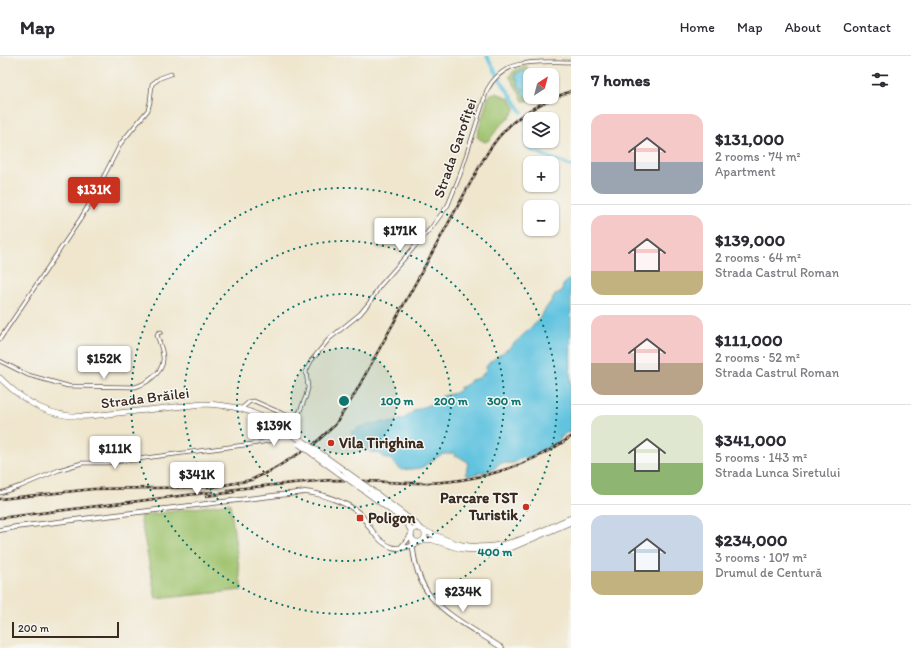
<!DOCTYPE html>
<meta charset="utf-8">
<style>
:root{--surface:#fff;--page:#f2f2f3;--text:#2b2b33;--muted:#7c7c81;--line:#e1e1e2;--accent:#c8321e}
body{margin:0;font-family:Itim,sans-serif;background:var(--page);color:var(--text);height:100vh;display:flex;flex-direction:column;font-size:15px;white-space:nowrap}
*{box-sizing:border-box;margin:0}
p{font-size:13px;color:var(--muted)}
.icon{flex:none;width:22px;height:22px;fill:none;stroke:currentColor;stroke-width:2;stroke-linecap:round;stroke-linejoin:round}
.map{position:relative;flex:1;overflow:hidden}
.side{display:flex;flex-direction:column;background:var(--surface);width:340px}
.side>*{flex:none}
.needle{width:26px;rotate:36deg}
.tools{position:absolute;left:523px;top:12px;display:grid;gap:8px}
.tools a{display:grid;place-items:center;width:36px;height:36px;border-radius:8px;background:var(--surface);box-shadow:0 1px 3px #0004;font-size:20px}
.scale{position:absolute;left:12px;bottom:10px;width:107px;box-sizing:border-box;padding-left:4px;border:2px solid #3b2a1e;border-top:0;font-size:11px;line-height:14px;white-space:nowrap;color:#3b2a1e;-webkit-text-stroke:3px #f6f6f2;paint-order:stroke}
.price{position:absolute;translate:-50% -34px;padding:0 9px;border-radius:4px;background:#fff;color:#222;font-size:13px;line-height:26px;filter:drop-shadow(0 1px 2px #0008)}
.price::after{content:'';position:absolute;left:50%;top:24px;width:12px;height:9px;margin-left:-6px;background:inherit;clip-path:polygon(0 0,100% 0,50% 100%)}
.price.current{background:var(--accent);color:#fff}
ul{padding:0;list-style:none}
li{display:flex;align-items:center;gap:12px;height:100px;padding:0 20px}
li+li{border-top:1px solid var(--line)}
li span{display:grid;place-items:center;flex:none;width:112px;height:80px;border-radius:12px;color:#555}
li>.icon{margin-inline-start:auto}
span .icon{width:48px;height:48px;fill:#fffc;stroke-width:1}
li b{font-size:17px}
h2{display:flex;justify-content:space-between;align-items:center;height:48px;padding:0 20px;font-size:17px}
header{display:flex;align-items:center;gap:24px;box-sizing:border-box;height:56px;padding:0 20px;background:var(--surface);border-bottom:1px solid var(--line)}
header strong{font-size:19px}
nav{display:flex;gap:22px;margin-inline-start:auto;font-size:14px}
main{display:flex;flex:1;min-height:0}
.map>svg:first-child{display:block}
.green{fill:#9ec26c;stroke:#6c7645}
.water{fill:#61c3df;stroke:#4e767e}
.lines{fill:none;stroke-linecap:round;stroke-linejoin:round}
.canal{stroke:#61c3df;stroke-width:3.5}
.minor-casing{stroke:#564638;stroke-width:4.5}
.tertiary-casing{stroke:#564638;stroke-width:5.5}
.trunk-casing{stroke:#564638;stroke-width:6}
.minor{stroke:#fff;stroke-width:3}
.tertiary{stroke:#fff;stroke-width:4}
.trunk{stroke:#fff;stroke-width:5}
.rail-casing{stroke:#3b2a1e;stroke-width:2.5}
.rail{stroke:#f6f6f2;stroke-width:1;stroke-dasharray:3;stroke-linecap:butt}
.trunk-bridge-casing{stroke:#564638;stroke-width:6;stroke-linecap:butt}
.trunk-bridge{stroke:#fff;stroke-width:5}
.ring{fill:none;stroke:#0f766e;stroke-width:2;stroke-dasharray:2 4}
.poi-dot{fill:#c8321e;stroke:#f6f6f2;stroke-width:1.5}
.labels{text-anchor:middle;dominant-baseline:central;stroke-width:3;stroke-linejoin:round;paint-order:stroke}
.street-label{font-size:15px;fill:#3b2a1e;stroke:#f6f6f2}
.poi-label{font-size:15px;font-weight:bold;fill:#3b2a1e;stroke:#f6f6f2;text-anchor:start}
.centre{fill:#0f766e;stroke:#f6f6f2;stroke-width:2}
.ring-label{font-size:12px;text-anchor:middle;font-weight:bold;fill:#0f766e;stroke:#f6f6f2;stroke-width:3;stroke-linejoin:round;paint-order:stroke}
</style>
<header>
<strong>Map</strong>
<nav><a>Home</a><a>Map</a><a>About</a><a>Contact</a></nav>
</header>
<main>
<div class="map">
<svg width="571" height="592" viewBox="0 0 571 592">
<rect width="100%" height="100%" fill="#f6f6f2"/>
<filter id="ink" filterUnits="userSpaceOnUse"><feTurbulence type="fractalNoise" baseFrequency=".025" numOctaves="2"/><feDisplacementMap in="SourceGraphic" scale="8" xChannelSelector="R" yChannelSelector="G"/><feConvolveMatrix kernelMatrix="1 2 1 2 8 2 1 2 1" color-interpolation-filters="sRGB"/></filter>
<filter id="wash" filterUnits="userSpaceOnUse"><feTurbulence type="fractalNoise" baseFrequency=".012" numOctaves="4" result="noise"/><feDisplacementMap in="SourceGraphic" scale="16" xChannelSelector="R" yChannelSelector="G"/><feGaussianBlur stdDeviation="0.9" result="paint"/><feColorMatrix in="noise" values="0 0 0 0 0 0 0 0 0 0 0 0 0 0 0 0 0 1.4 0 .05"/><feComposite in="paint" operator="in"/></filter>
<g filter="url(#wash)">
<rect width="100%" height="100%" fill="#efe6cd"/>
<path class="green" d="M523,11H527L530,16L536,19H530V20L525,15L515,18L514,22L517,23L519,31L524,33V35L522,34L526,43H528L526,40L530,38V41H538L528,45H523L519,36L509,20L514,15Z
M496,37L509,42L515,51V54L510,61L499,71L489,84L485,86L478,82L477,80L488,41L491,38Z
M230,447L242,534L156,543L140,460Z"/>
<path class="water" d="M525,15L530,20V38L526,39L527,43L521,35L524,34V33L519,31L517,23L514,20L519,16Z
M571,222L570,378L567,376L562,381L560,380L561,383C558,388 553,387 549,392L548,391L543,395H539L537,399C534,399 532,401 528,402C520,403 520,402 514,407H500L494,413L468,420L466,418L468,406L458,400H454V396H453L450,398H443L439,400L421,412L401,414L390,403H387L379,397L372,396L371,397L369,394L367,393L365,388L361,389L358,382L352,379L351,375H355L357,372L381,366L391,367L405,362L415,354L431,348L443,340L455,337L461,333L459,332L468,328L471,324L479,322L485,316L486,311L490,306L508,293L536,267L556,238L562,235L563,229Z"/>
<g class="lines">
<path class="canal" d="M487,0L499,22L522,56
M525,62C532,72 520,85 531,94L571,110"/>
</g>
</g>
<g filter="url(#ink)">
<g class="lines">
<defs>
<path id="minor" d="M0,283L81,162L91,145L121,87L148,54L150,46L152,28L160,22L171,18
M0,305L28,319L68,330L135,331C142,329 146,327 152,322C169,309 163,296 157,279L158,277L161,276
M242,352L249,346L254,345L295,363L300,355L306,340L308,332L306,315L311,305L329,283L360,258L370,246L379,231L431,172L448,149L460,119L487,34C505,0 539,6 571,6
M0,437L21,430L59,414L82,407H107L252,388L274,384L285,374"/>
<path id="tertiary" d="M0,474L16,471L305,436C320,437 348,447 359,457C364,462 367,467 370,472C386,494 397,497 421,486
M412,481C413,501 418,526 432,542C448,561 481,578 502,592
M400,492L403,489L411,479"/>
<path id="trunk" d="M0,322C26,348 52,363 90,360L203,348C230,349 250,353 274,367C284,373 293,381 303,385
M317,395L345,415
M313,398L339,417
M370,433L416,468L420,473
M365,435L405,465L408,469L412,477
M411 479a7 7 0 1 1 14 0a7 7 0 1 1-14 0Z
M424,475C437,479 448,486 462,489C503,497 535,477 571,462
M424,484H433L461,493L493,495L513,491L571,466"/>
</defs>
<use href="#minor" class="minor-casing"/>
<use href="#tertiary" class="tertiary-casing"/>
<use href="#trunk" class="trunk-casing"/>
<use href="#minor" class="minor"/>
<use href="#tertiary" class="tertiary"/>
<use href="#trunk" class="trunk"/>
<defs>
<path id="rail" d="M228,434C265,430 301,425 337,424C368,424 398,428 428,427C479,425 529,410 571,381
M206,440L234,436
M0,443L93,433L214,431L251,424L272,414L313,389L335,369L353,341L483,104C505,65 531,50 571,35
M0,462L212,436"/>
</defs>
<use href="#rail" class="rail-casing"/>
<use href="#rail" class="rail"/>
<defs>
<path id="trunk-bridge" d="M303,385L317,395
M299,388L313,398
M345,415L370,433
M339,417L365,435"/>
</defs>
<use href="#trunk-bridge" class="trunk-bridge-casing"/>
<use href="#trunk-bridge" class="trunk-bridge"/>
</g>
</g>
<circle cx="344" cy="345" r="53" fill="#0f766e" fill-opacity=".12"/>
<g class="ring">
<circle cx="344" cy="345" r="53"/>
<circle cx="344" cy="345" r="107"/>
<circle cx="344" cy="345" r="160"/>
<circle cx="344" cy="345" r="213"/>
</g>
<g class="poi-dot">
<circle cx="331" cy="387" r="4"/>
<circle cx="526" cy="451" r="4"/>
<rect x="356" y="458" width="8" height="8" rx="2"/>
</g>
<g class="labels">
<g class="street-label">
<text transform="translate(455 92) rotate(-71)">Strada Garofiței</text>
<text transform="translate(145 342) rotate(-7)">Strada Brăilei</text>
</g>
<g class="poi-label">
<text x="339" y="387">Vila Tirighina</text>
<text x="518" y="442" text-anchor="end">Parcare TST<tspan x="518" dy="17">Turistik</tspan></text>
<text x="368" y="462">Poligon</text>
</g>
</g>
<circle cx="344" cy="345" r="6" class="centre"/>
<g class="ring-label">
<text x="397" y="349">100 m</text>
<text x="451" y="349">200 m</text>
<text x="504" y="349">300 m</text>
<text x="495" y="500">400 m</text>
</g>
</svg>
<div class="tools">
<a><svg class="needle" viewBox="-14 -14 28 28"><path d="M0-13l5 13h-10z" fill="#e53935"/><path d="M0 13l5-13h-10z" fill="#7c7c81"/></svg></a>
<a><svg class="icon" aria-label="layers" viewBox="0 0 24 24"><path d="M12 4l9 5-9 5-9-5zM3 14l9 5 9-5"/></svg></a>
<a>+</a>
<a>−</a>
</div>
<div class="scale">200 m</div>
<b class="price current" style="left:94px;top:155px">$131K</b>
<b class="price" style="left:400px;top:196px">$171K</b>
<b class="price" style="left:104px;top:324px">$152K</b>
<b class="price" style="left:274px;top:391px">$139K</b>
<b class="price" style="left:115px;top:414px">$111K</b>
<b class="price" style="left:197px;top:440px">$341K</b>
<b class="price" style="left:463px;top:557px">$234K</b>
</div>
<section class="side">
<h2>7 homes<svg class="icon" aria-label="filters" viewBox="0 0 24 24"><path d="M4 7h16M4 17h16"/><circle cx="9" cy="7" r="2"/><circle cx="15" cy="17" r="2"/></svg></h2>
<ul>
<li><span style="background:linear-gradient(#f6c9c9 60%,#9aa5b1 0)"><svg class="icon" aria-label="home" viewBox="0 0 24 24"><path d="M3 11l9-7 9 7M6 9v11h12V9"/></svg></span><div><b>$131,000</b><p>2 rooms · 74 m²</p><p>Apartment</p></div></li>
<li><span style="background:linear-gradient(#f6c9c9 70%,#c2b280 0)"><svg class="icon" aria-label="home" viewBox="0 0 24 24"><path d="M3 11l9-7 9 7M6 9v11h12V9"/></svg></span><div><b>$139,000</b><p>2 rooms · 64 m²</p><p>Strada Castrul Roman</p></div></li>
<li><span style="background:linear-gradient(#f6c9c9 60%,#b9a48a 0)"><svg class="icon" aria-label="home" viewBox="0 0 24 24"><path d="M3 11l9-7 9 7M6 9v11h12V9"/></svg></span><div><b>$111,000</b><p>2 rooms · 52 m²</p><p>Strada Castrul Roman</p></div></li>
<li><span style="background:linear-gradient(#dfe7d0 60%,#8fb573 0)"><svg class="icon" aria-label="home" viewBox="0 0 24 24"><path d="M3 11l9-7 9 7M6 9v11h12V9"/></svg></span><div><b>$341,000</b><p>5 rooms · 143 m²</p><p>Strada Lunca Siretului</p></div></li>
<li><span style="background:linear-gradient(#c9d6e8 70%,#c2b280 0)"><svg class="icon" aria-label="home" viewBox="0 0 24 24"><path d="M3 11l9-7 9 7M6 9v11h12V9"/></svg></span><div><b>$234,000</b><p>3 rooms · 107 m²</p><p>Drumul de Centură</p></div></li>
</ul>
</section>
</main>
